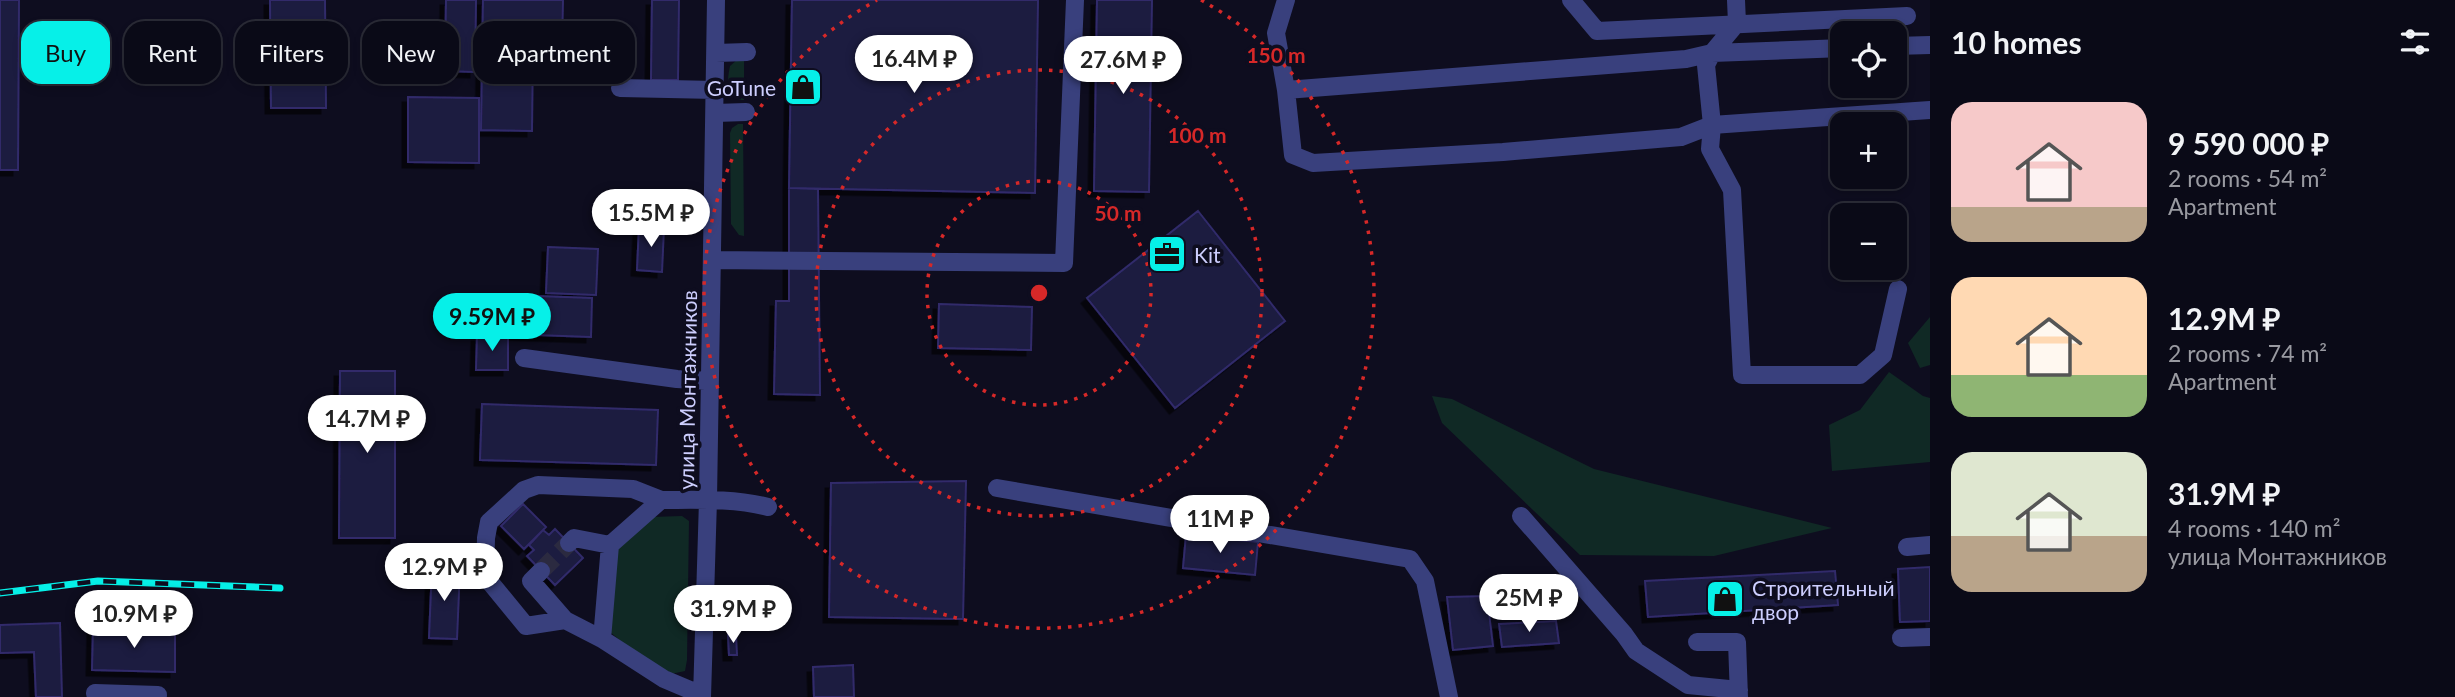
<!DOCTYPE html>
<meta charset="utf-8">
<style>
:root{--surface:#0a0a17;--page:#131320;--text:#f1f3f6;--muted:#999aa1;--line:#2a2b36;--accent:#06f0e8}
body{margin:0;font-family:Lato,sans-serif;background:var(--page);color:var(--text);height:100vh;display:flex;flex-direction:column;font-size:26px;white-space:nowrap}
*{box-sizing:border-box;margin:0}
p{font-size:23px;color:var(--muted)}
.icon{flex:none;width:38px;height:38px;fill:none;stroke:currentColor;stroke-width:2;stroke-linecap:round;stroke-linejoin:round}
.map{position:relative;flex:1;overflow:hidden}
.panel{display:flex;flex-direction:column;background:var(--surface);width:525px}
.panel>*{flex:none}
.hud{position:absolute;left:21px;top:21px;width:665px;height:63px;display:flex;gap:14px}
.fabs{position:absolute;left:1830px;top:21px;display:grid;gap:14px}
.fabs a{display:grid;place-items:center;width:77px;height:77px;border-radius:14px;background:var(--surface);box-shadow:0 4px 10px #0003,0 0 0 2px var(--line);font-size:35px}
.price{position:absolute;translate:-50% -60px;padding:0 16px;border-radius:24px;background:#fff;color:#222;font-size:23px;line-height:46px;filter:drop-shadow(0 2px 4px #0008)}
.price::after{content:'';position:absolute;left:50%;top:42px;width:21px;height:16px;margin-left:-10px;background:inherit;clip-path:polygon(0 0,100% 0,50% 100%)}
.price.current{background:var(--accent);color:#111}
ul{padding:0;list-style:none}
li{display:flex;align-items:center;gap:21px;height:175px;padding:0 21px}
li span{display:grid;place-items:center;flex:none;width:196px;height:140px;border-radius:21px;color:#555}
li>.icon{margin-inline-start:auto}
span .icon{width:84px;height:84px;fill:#fffc;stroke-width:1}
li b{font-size:30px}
h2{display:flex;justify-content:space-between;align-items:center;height:84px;padding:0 21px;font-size:30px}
.pill{padding:0 24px;border-radius:21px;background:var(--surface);box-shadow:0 4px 10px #0003,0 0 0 2px var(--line);font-size:24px;line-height:63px}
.pill.current{background:var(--accent);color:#111}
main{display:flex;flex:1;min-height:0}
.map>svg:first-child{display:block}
.green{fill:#102925}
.building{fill:#1c1a40;stroke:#302c6b;stroke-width:2;filter:url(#shadow)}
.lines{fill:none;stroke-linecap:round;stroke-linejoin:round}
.minor-tunnel{stroke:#2b2a40;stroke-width:18;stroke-dasharray:18 9;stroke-linecap:butt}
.minor{stroke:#39407d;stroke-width:18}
.rail-casing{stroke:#06f0e8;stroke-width:7}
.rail{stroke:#0e0d1f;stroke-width:4.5;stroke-dasharray:13;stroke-linecap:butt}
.ring{fill:none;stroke:#d62828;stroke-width:3.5;stroke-dasharray:3.5 7}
.labels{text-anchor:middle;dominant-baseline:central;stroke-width:7;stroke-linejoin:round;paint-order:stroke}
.poi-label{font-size:21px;fill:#cdcefe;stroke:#0e0d1f;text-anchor:start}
.street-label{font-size:21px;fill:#cdcefe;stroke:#0e0d1f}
.centre{fill:#d62828;stroke:#0e0d1f;stroke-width:3.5}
.ring-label{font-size:21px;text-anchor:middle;font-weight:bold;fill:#d62828;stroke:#0e0d1f;stroke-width:7;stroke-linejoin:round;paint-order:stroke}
</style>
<main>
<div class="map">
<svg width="1930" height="697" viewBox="0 0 1930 697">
<defs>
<filter id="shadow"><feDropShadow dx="-5.5" dy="5.5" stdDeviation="0" flood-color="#0009"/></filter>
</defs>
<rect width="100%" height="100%" fill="#0e0d1f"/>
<path class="green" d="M738,59H744V100C725,99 727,80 730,66Z
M738,124H743L744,236L739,235L731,224L730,133L732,128Z
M1930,317V365L1920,368L1908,343Z
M1889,372L1923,396L1930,398V462L1832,471L1829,425L1860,410Z
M1432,396L1452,399L1594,469L1832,528L1714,556L1580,555L1442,423Z
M682,516L689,521L687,660L685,671L671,674L643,659L610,632L611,554L651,517Z"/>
<path class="building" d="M0,0H19L18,170H0Z
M270,0H325L326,108H271Z
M446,0H476L475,72L445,71Z
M483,0H563L562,46H533L532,131L481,130Z
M652,0H679L678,80H651Z
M792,0H1038L1035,193L789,188Z
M1097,0H1152L1149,192L1094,191Z
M408,97L479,98V163L408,162Z
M789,188L818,189L820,395L774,394L776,301H789Z
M1198,211L1285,321L1175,408L1087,298Z
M639,227L664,228L662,272L637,270Z
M548,247L598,249L596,295L546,293Z
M478,294L592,298L591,337L476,333Z
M939,304L1032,307L1031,350L938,348Z
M477,336H508V370H476Z
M340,371H395V538H339Z
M482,404L658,410L656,465L480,460Z
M966,481L963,619L829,617L831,483Z
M523,504L546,527L524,549L501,526Z
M555,529L583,558L555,585L527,556L534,550L529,545L543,530L549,535Z
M1186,535L1258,542L1255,575L1183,568Z
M432,567L460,568L457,639L429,638Z
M1930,567V621L1900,622L1898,569Z
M1835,571L1838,605L1648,617L1645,581Z
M1487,596L1493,646L1453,650L1447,597Z
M1556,621L1559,643L1502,647L1499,624Z
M60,623L62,697H36L34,652L0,653V625Z
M93,628L175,630V672L92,670Z
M728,635H736L737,655H729Z
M853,665L854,697H814L813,667Z"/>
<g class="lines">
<path class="minor-tunnel" d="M541,571L569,543"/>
<path class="minor" d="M1286,0L1276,33L1286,90L1293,155L1313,163L1503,152L1681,137L1712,125L1930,110
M1571,0L1597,31L1907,16
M1736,0L1737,23L1712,53L1706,65L1712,125L1710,149L1732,190L1742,375H1860L1883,355L1898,289
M1895,46L1930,45
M716,53L747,52
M620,88L716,90
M1286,90L1686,59L1712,53L1843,48
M715,113L746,112
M712,260L1064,263L1075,0
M524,358L677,379L709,381
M997,488L1410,559L1425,581L1449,697
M1521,516L1624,634L1636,651L1688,685L1739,690
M569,543L574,538L610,545L661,500C696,500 733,498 768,507
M1907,547L1930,545
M541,571L531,581L565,620L602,639L664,679L702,695
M565,620L526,626L485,576L486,538L489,522L524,490L538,485L633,489L661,500
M1901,638L1930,637
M602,639L610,545
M1697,642H1737L1739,697
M96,697L95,693L158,695
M702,697L708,500L716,0"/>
<defs>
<path id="rail" d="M0,593L98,581L280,588"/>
</defs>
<use href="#rail" class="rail-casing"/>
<use href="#rail" class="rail"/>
</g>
<g class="ring">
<circle cx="1039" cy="293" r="112"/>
<circle cx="1039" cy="293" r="223"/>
<path d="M1201 0A335 335 0 1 1 877 0"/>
</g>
<defs>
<symbol id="shop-square" viewBox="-11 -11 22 22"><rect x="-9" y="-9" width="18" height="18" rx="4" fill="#06f0e8" stroke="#0e0d1f"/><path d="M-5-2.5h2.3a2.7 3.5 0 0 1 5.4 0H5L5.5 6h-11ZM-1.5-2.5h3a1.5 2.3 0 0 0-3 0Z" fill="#111"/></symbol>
<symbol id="office-square" viewBox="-11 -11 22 22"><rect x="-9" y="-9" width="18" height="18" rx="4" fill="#06f0e8" stroke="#0e0d1f"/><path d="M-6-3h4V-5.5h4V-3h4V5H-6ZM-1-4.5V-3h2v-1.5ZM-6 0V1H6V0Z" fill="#111"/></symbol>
</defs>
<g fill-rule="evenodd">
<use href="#shop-square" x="781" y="65" width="44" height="44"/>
<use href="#office-square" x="1145" y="232" width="44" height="44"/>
<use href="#shop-square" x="1703" y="577" width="44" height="44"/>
</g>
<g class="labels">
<g class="poi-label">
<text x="776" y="87" text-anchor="end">GoTune</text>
<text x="1194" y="254">Kit</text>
<text x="1752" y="587">Строительный<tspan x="1752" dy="24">двор</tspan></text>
</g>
<g class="street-label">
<text transform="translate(687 390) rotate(-89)">улица Монтажников</text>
</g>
</g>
<circle cx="1039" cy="293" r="10" class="centre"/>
<g class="ring-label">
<text x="1276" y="63">150 m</text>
<text x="1197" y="143">100 m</text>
<text x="1118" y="221">50 m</text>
</g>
</svg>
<div class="fabs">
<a><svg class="icon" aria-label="locate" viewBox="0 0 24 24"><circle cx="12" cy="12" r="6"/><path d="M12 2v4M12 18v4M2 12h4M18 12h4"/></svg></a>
<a>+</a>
<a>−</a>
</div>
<b class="price" style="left:914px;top:95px">16.4M ₽</b>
<b class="price" style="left:1123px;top:96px">27.6M ₽</b>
<b class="price" style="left:651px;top:249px">15.5M ₽</b>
<b class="price current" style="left:492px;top:353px">9.59M ₽</b>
<b class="price" style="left:367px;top:455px">14.7M ₽</b>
<b class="price" style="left:1220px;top:555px">11M ₽</b>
<b class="price" style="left:444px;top:603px">12.9M ₽</b>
<b class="price" style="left:1529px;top:634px">25M ₽</b>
<b class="price" style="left:733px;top:645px">31.9M ₽</b>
<b class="price" style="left:134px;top:650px">10.9M ₽</b>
<div class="hud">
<a class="pill current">Buy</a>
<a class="pill">Rent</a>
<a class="pill">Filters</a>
<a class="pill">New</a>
<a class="pill">Apartment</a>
</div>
</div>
<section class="panel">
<h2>10 homes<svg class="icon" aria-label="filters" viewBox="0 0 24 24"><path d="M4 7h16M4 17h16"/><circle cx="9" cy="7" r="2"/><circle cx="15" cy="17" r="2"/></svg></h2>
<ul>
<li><span style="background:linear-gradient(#f6c9c9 75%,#b9a48a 0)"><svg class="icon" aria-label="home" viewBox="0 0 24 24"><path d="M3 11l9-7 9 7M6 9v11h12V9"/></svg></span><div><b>9 590 000 ₽</b><p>2 rooms · 54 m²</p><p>Apartment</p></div></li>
<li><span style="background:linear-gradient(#ffd9b3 70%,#8fb573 0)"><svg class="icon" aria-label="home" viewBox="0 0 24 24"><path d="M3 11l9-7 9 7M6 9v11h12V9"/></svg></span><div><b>12.9M ₽</b><p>2 rooms · 74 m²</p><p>Apartment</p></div></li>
<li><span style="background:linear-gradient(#dfe7d0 60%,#b9a48a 0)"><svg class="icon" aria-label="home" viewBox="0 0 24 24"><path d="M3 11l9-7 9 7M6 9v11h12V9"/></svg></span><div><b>31.9M ₽</b><p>4 rooms · 140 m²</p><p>улица Монтажников</p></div></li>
</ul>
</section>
</main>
